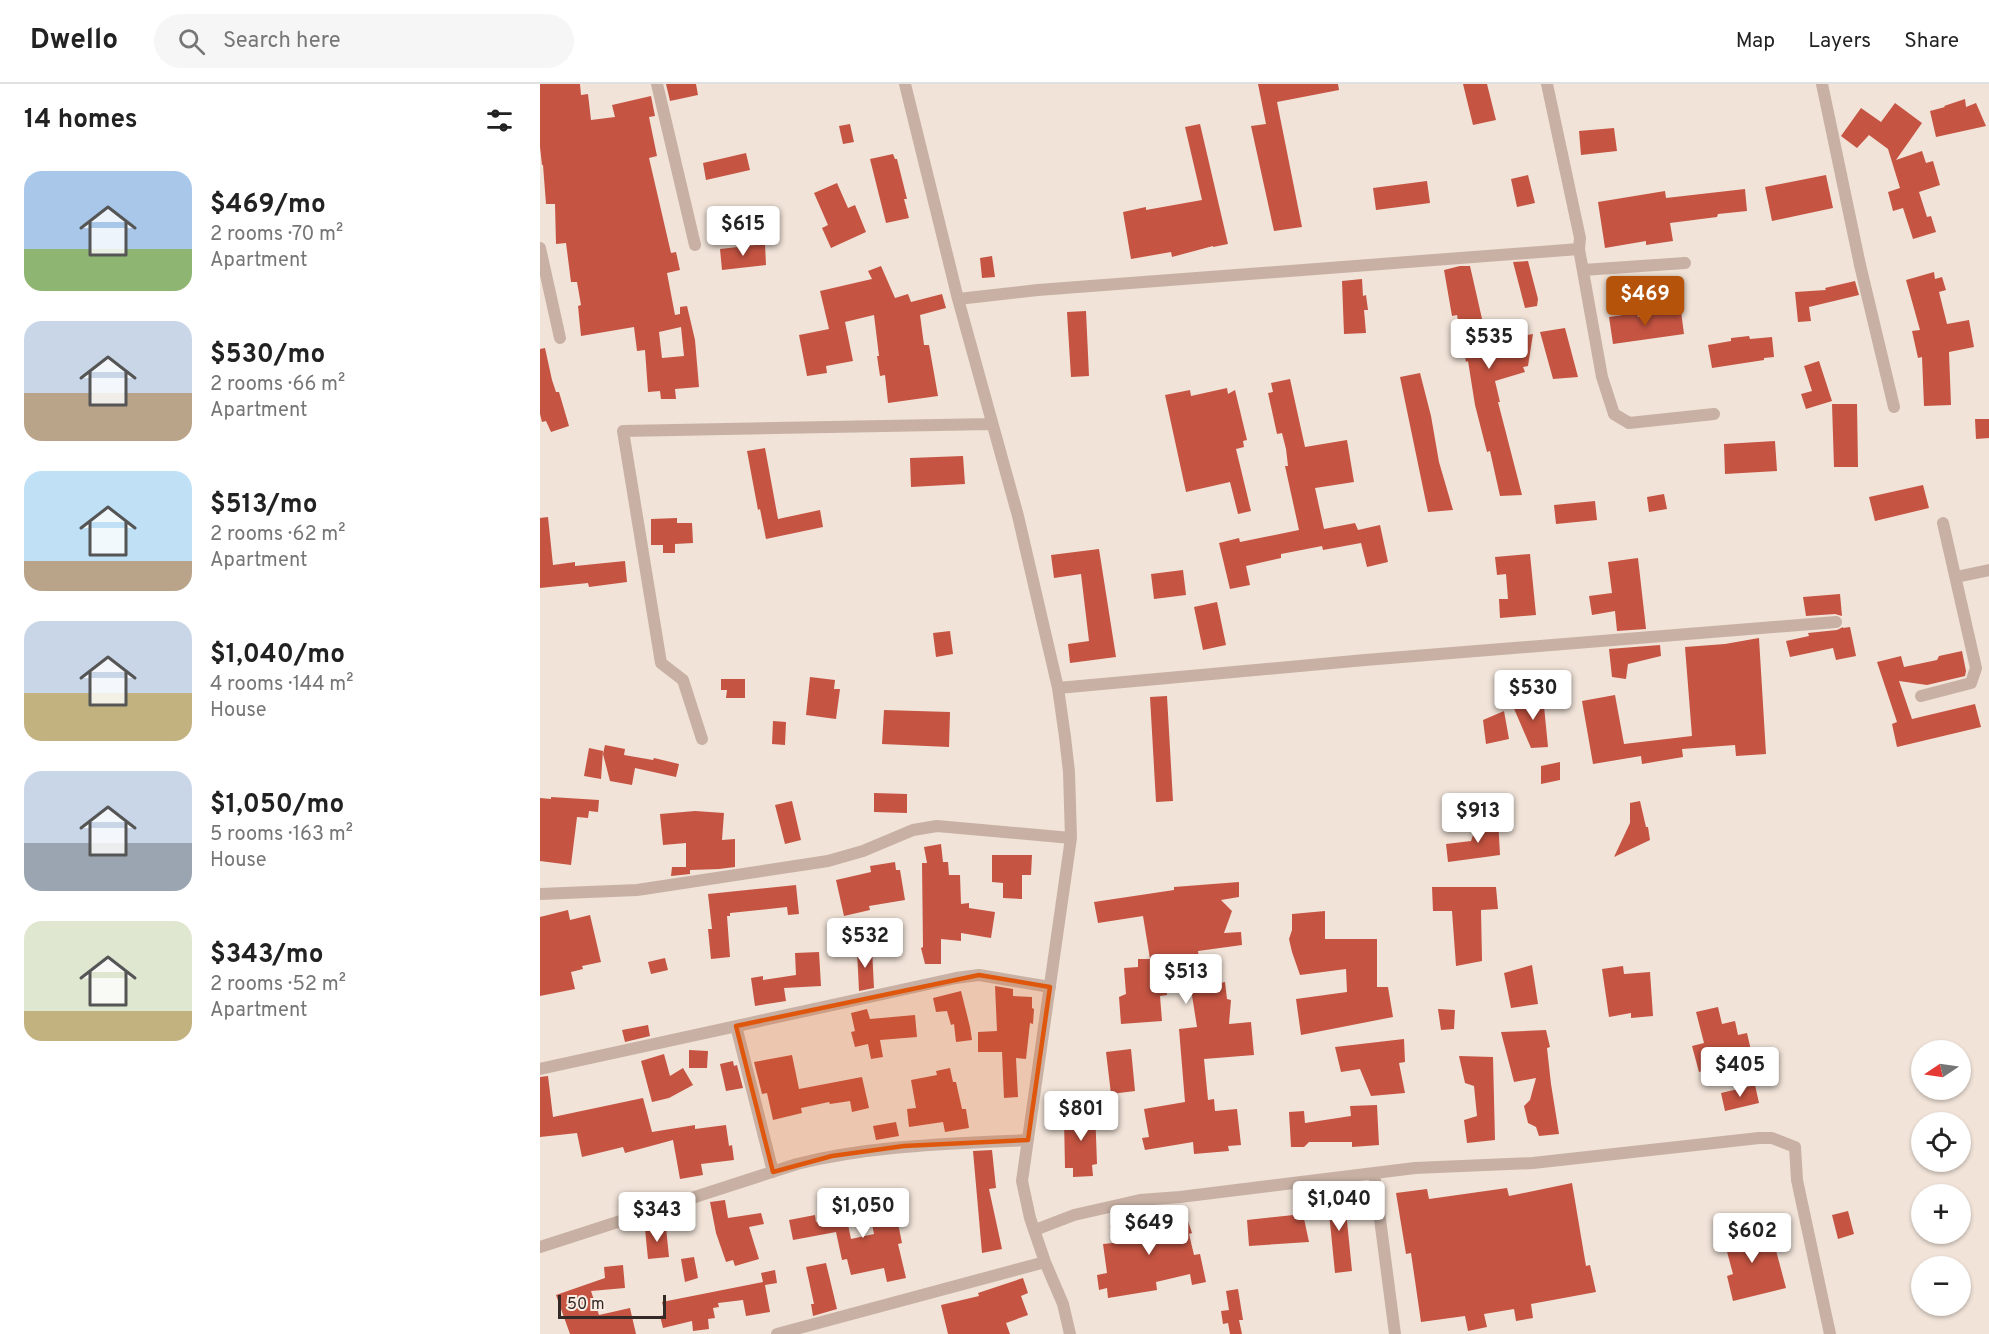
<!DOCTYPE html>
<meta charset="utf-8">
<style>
:root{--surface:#fff;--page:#f6f6f6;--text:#222;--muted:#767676;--line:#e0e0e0;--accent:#b45309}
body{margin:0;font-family:Overpass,sans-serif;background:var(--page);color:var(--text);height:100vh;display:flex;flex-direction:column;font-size:22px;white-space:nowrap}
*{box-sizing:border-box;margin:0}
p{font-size:20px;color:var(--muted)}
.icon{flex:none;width:33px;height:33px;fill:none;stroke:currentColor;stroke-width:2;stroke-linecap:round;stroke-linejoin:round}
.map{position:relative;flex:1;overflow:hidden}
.panel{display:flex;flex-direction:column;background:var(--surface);width:540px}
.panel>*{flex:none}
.needle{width:39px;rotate:257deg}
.fabs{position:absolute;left:1371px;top:956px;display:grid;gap:12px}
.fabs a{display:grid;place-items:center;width:60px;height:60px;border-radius:50%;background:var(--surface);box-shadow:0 2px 4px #0004;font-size:30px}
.scale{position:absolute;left:18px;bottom:15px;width:108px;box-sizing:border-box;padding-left:6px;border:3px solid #342926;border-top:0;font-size:16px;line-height:21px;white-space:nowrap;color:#342926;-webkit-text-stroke:4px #f9ede4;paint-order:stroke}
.price{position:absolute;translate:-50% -51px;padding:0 14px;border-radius:6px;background:#fff;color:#222;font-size:20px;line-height:39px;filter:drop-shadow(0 2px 3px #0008)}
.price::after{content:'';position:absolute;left:50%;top:36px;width:18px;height:14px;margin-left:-9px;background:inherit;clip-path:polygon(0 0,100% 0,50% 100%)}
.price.active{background:var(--accent);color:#fff}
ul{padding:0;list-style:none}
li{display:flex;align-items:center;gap:18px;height:150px;padding:0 24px}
li span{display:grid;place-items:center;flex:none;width:168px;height:120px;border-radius:18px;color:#555}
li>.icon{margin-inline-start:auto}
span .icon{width:72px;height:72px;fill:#fffc;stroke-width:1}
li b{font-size:26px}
h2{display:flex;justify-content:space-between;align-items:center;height:72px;padding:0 24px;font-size:26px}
header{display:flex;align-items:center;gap:36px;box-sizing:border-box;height:84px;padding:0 30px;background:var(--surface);border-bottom:2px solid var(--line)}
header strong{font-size:28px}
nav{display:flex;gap:33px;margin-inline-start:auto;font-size:21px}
.search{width:420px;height:54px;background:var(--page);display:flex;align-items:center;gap:15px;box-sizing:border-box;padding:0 21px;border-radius:33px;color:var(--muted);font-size:22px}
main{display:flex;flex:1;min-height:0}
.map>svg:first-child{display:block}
.building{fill:#c55442;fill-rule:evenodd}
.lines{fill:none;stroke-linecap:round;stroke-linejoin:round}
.minor{stroke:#c8b1a4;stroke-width:12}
.marked{fill:#df570d;fill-opacity:0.2;stroke:#df570d;stroke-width:4.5;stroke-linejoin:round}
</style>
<header>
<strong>Dwello</strong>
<div class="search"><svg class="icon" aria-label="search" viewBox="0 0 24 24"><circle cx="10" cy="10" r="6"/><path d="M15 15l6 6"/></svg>Search here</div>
<nav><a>Map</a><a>Layers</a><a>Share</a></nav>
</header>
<main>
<section class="panel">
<h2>14 homes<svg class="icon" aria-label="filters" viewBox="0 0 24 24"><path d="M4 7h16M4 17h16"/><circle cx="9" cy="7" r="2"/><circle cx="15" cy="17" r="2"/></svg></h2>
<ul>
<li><span style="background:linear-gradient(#a9c7e8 65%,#8fb573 0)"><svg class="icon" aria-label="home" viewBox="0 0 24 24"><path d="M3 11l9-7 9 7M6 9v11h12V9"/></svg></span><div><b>$469/mo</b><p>2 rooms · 70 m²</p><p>Apartment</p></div></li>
<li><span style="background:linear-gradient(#c9d6e8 60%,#b9a48a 0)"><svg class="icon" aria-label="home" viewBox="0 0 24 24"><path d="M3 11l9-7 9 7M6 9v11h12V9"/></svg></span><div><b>$530/mo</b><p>2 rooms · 66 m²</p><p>Apartment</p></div></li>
<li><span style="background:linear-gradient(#bfe0f5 75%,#b9a48a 0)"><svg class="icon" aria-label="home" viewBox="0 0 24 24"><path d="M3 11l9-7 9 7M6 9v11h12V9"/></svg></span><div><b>$513/mo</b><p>2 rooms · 62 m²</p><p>Apartment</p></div></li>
<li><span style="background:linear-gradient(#c9d6e8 60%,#c2b280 0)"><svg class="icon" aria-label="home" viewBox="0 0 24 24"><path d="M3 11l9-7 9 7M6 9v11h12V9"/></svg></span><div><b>$1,040/mo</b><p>4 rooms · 144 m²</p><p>House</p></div></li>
<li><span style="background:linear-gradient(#c9d6e8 60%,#9aa5b1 0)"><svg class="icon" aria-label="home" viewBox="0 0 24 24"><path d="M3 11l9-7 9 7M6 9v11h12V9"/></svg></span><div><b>$1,050/mo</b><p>5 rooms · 163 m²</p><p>House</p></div></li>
<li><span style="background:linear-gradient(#dfe7d0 75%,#c2b280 0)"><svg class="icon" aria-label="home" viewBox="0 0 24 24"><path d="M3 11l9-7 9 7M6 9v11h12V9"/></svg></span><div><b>$343/mo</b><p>2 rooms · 52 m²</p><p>Apartment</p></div></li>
</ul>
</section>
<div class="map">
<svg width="1449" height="1250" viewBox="0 0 1449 1250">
<rect width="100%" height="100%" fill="#f1e3d8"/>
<path class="building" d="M0,0H40L41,11L48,10L51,36L75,33L72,21L111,12L115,32L109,33L117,72L109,74L131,169L136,168L140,186L127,189L135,231L140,230V223L147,222L155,256L159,303L135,305L136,315H121L120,307L108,308L105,266L97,267L94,243L41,252L38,222L41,221L37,198H31L26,159L16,160L15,120H6L3,81H2L0,63ZM141,243L144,272L122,274L119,248Z
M126,0H156L158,11L130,17Z
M718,0H798L799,6L737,18L762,143L734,147L711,42L726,40Z
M923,0H947L956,36L933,41Z
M1425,15L1426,23L1436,19L1446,42L1396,53L1390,27L1405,23L1404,22Z
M1355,19L1382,39L1356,76L1382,67L1386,79L1393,77L1400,101L1379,108L1387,133L1391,132L1396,148L1373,155L1363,124L1353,127L1348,108L1360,104L1348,65L1329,51L1317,64L1301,52L1321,24L1341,38Z
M310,40L314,58L303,60L299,42Z
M660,40L688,160L673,163V162L632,173L631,168L591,175L583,128L606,123V126L662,116L645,43Z
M1074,44L1077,67L1041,71L1039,47Z
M206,69L210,86L166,96L163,79Z
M353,70L355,75H357L367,115H364L369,134L346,139L330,75Z
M988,91L995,119L977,123L971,95Z
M1286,91L1293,124L1232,137L1225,103Z
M887,97L890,119L836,126L833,104Z
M297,99L308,124L315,121L326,148L291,164L282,144L288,141L274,109Z
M1205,105L1207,127L1178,130L1177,133L1130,139L1133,157L1106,161V157L1065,164L1058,118L1125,107L1126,114Z
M225,160L226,181L182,186L180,165Z
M452,172L455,193L442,194L440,174Z
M988,177L998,215L997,222L985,224L973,178Z
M341,182L355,214L368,210L371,218L402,210L406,224L380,231L384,261H389L398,312L348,319L345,291L340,292L337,272H339L334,231L305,238L313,277L286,282L287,289L267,292L259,251L289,245L280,207L332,195L328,187Z
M920,182H930L945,248L977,239L981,252L993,250L988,282L983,283L985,288L955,297L960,318H958L982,411L960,412L950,367L947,368L935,321L928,277L926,278L917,231L912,232L904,186Z
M1394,188L1395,195L1402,193L1406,206L1399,208L1407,240L1429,236L1434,263L1409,268L1411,321L1384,322L1382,273L1378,274L1372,247L1380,246L1366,196Z
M822,195L823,212L826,211L828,226H824L826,249L804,250L802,197Z
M1315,197L1319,211L1269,223L1271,237L1258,238L1255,208L1286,206L1285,204Z
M546,227L549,292L531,293L527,228Z
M1141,227L1144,250L1073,260L1069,233L1097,229L1098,233Z
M1025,244L1038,293L1013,295L1000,248Z
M1209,252L1210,255L1232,253L1234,273L1224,274V276L1172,284L1168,261L1191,257V254Z
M5,264L12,296L16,308H19L29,342L11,348L6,337L2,338L0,330V265Z
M1279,277L1292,317L1266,325L1261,310L1272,307L1264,282Z
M880,289L891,332L899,378L913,426L888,428L860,293Z
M750,295L765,363L807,356L814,398L775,404L784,445L815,439L818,446L840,441L848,478L827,483L821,459L783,466L782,462L741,470V474L706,482L710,501L690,505L679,459L699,454L700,458L759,446L745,382H748L746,365L742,349L737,350L728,309L733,308L731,299Z
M687,304L688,310L695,306L707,356L703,357L704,363L696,365L711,427L698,430L690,398L646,408L625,311L650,306L651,312Z
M1292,320H1317L1318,383H1294Z
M1435,335H1449V354L1436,355Z
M1235,357L1237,387L1185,390L1184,360Z
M225,364L238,435L280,426L283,443L226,455L220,425L218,426L207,367Z
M423,372L425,400L371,403L370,374Z
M1383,401L1389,424L1335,437L1329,413Z
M1124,410L1127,425L1109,428L1107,413Z
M1055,417L1057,436L1016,440L1014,421Z
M8,433L13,481L35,478V482L85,477L87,498L49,503L48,499L0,504V434Z
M137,434V439H152L153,459L135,460V469H123V461H111V435Z
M559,465L576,573L530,579L528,560L549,557L541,490L514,494L511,471Z
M990,470L996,531L960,534L959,515H968L966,490L957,491L955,473Z
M1098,474L1106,545L1077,547L1075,527L1052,531L1049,512L1072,509L1068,478Z
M643,486L646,511L614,515L611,490Z
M1300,510L1302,532L1295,530L1266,532L1263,513Z
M677,518L686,561L663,566L654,523Z
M1303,543V544L1310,543L1316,572L1296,576L1293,564L1250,573L1246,557L1269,552L1268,549L1297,546Z
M410,547L413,570L396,573L393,549Z
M1219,554L1226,670L1196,672L1195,661L1142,665L1143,673L1102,680L1101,672L1053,680L1042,617L1075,611L1084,660L1152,652L1145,563L1185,560Z
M1120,561L1121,572L1088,580L1086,595L1072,593L1069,565Z
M1422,567L1426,587L1425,592L1387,601L1359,597L1372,635L1435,620L1441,643L1357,663L1352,640L1357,638L1337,578L1361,572L1364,583L1397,576L1399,572Z
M270,593L295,596L294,605H300L296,635L266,631Z
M181,595H205V614H186L187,606H181Z
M627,612L633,717L616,718L610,613Z
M1003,612L1008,663L991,664L972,620Z
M344,626L410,628L409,663L342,660Z
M964,627L969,655L946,660L943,636Z
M233,637L246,638L245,661L232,660Z
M65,661L85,665L84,671L113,676L114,674L139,680L136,693L95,684L92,701L70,697L63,670Z
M49,664L63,667L61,695L44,692Z
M1020,678V696L1001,700V682Z
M334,709L367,710V729L334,728Z
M11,713L59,716L58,728L49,727L48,734L37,733L31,781L0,777V714L11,715Z
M252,717L261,756L245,760L235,721Z
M1100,717L1106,743H1108L1110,756L1074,773L1090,739V719Z
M155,727L184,729L182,756L195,755V783L179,785L150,786V790L131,792L132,783H146V759L123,761L120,730Z
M958,734L960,771L908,778L906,760L931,757L933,751H940L942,736Z
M401,760L403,778H408L409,791H420L421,820L429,819V824L455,828L451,854L421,849V857L401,855V880H385L381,864L383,863L382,779H387L384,763Z
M452,771H492L491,791H482V815L463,814V799L452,798Z
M355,778L356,786H360L365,816L329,822L330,826L304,832L296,796L331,788L330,782Z
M699,798V813L681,816L692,827L684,849L701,848L702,861L658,867L661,893L673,891L675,900L685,898L687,915L691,916L689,940L711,938L714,971L664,975L668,1016L674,1015L675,1027L697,1025L701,1061L688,1062L689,1067L654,1070L653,1058L605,1066L602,1054L609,1053L604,1025L645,1018L639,945L657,943L648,886L625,889L627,911L620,912L622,937L581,940L579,913L586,910L584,884L598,883V875H610L603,832L558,839L554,818L634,806V803Z
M256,801L259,830L248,831L247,823L190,829V832H187L190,873L171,875L168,845H172L168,810Z
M892,803H956L958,825L941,826L942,877L916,882L912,827H893Z
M28,826L30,836L50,831L61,878L42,882L43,885L31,888L35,905L0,912V833Z
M785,827V855H837V903H848L853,933L761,951L756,915L807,908L806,885L760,891L752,868L749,855L752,846V830Z
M317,865H332L334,904L319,907Z
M279,868L281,902L244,904L246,917L215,922L211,894L223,892V896L256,891L255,869Z
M125,874L128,886L111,890L108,878Z
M992,881L998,920L971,924L964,889Z
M1083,882L1084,890L1110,888L1113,932L1091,934V929L1069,933L1062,885Z
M455,902L473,905V912L492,913V924L494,925L493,940L490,939L486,975L476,974L478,1013L464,1014L462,968H438V948L457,947Z
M421,907L430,943L432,956L416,958L414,940L411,941L407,927L396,928L393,914Z
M1178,923L1182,940L1195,937L1198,951L1207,949L1213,975L1159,988L1152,962L1164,959L1156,928Z
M327,925L330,935L375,931L377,953L340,956L343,973L331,975L328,960L315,963L311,948L315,947L311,929Z
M898,925L915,926L914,945L901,946Z
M108,941L110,952L85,958L82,946Z
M1006,946L1010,963L1007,964L1011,1000L1019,1050L999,1052L996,1043L988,1039L984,1022L990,1016L996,994L974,998L961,948Z
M864,955L865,978L859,979L865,1009L831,1012L820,985L801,988L795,963Z
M591,965L595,1007L571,1010L566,968Z
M149,966L168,967L167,984H149Z
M124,970L130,992L143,984L153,1001L129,1014L112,1018L101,977Z
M252,971L259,1005L322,993L329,1024L312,1028L310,1017L290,1020L289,1018L261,1024L262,1029L233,1036L227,1009L222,1010L214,978Z
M919,972L953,973L955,1056L927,1059L924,1036L937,1032L934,1002L925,999Z
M193,977L194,982L197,981L203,1004L186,1007L180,980Z
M410,984L413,998H416L422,1025H426L429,1044L405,1048L403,1038L369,1043L367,1025L376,1024L371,996L397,991L396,987Z
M8,992L13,1033L103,1014L112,1048L155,1041V1045L186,1041L189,1062L192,1061L194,1076L161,1080L163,1091L140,1095L133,1056L85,1069L83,1063L42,1073L37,1049L0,1053V993Z
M1215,1001L1219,1019L1185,1027L1181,1009Z
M837,1021L839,1061L812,1063V1058H769L764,1063H751L749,1028L764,1027L765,1039L811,1032L810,1022Z
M555,1025L557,1080L552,1081L553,1092L533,1093V1084H525L524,1034H532V1026Z
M356,1038L359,1052L336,1056L333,1042Z
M452,1066L456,1104L449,1105L462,1165L442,1169L433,1067Z
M1032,1099L1046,1182L1050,1181L1056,1208L991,1220L993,1234L976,1237L974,1225L944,1230L947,1243L928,1247L925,1232L881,1238L871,1169L866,1170L856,1109L887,1105L889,1115L967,1104L969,1112Z
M804,1107L812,1187L795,1189L787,1108Z
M352,1110L362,1159L358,1160L366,1194L347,1198L344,1184L311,1191L307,1175L302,1176L296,1148L253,1156L249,1136L275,1131L276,1138L306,1131L311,1155L334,1150L327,1115Z
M185,1116L188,1134L221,1129L224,1140L209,1143L219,1175L195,1182L193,1176L186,1178L176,1149L170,1118Z
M1308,1127L1314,1150L1298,1155L1292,1131Z
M639,1129L641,1134L644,1133L646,1138L648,1137L652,1149L649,1150L654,1171L660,1170L666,1198L652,1201L650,1190L616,1198L617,1206L568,1214L567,1204L559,1206L557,1191L567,1189L563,1160L573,1159L570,1141L607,1136V1138Z
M763,1130L769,1158L709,1162L707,1136Z
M1214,1140L1219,1158L1233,1155L1246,1204L1193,1217L1187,1192L1193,1190L1182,1149Z
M126,1143L129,1173L108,1175L105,1145Z
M154,1173L158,1194L145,1198L141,1175Z
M286,1179L297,1225L273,1232L271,1220H274L266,1183Z
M83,1181L85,1204L51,1207L59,1231L90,1224L96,1250H30L16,1211L65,1194L64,1183Z
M235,1186L237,1199L225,1201L230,1228L206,1232L203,1216L178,1219L179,1223L173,1224L175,1234L168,1235L169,1245L153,1247L152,1237L123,1244L120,1232L125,1231L122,1218L223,1198L221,1189Z
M483,1194L488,1209L481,1212L488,1231L466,1239L470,1250H408L401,1221L439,1212L438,1209Z
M698,1205L703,1236H699L702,1250H690L688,1239L683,1240L681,1227L689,1226L686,1207Z"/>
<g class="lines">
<path class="minor" d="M117,0L155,161
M365,0L418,215L478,432L518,604L525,653L529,688L531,754L482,1097L490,1134L505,1178L523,1220L530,1250
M1007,0L1040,154L1039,165L1062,293L1074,330L1089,339L1174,330
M1282,0L1320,181L1354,323
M0,164L20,254
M1043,186L1145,179
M418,215L498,206L1039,165
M1416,493L1449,486
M518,604L825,576L1296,538
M1381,612L1431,599L1436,584L1403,439
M162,655L143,596L121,579L83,347L451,340
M0,810L97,806L288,777L323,767L373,746L397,742L531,754
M196,942L233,1088
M0,985L416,894L439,891L510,903
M834,1089L855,1250
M495,1146L534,1131L600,1116L640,1113L875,1084L993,1079L1219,1054H1232L1255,1063L1257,1096L1290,1250
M0,1163L257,1080C333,1061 410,1060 488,1056
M237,1250L505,1178"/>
</g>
<path class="marked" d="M439,891L510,903L488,1056L364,1062L292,1072L233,1088L196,942Z"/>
</svg>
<div class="fabs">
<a><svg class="needle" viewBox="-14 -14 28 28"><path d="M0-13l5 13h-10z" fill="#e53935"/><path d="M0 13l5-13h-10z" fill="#767676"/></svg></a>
<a><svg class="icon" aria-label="locate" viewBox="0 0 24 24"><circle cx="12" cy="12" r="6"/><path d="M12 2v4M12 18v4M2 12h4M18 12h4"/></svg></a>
<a>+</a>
<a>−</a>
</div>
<div class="scale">50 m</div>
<b class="price" style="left:203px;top:173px">$615</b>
<b class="price active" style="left:1105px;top:243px">$469</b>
<b class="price" style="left:949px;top:286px">$535</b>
<b class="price" style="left:993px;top:637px">$530</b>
<b class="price" style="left:938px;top:760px">$913</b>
<b class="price" style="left:325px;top:885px">$532</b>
<b class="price" style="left:646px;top:921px">$513</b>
<b class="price" style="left:1200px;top:1014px">$405</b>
<b class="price" style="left:541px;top:1058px">$801</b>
<b class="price" style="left:799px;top:1148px">$1,040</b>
<b class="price" style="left:323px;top:1155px">$1,050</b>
<b class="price" style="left:117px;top:1159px">$343</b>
<b class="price" style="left:609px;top:1172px">$649</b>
<b class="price" style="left:1212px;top:1180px">$602</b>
</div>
</main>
